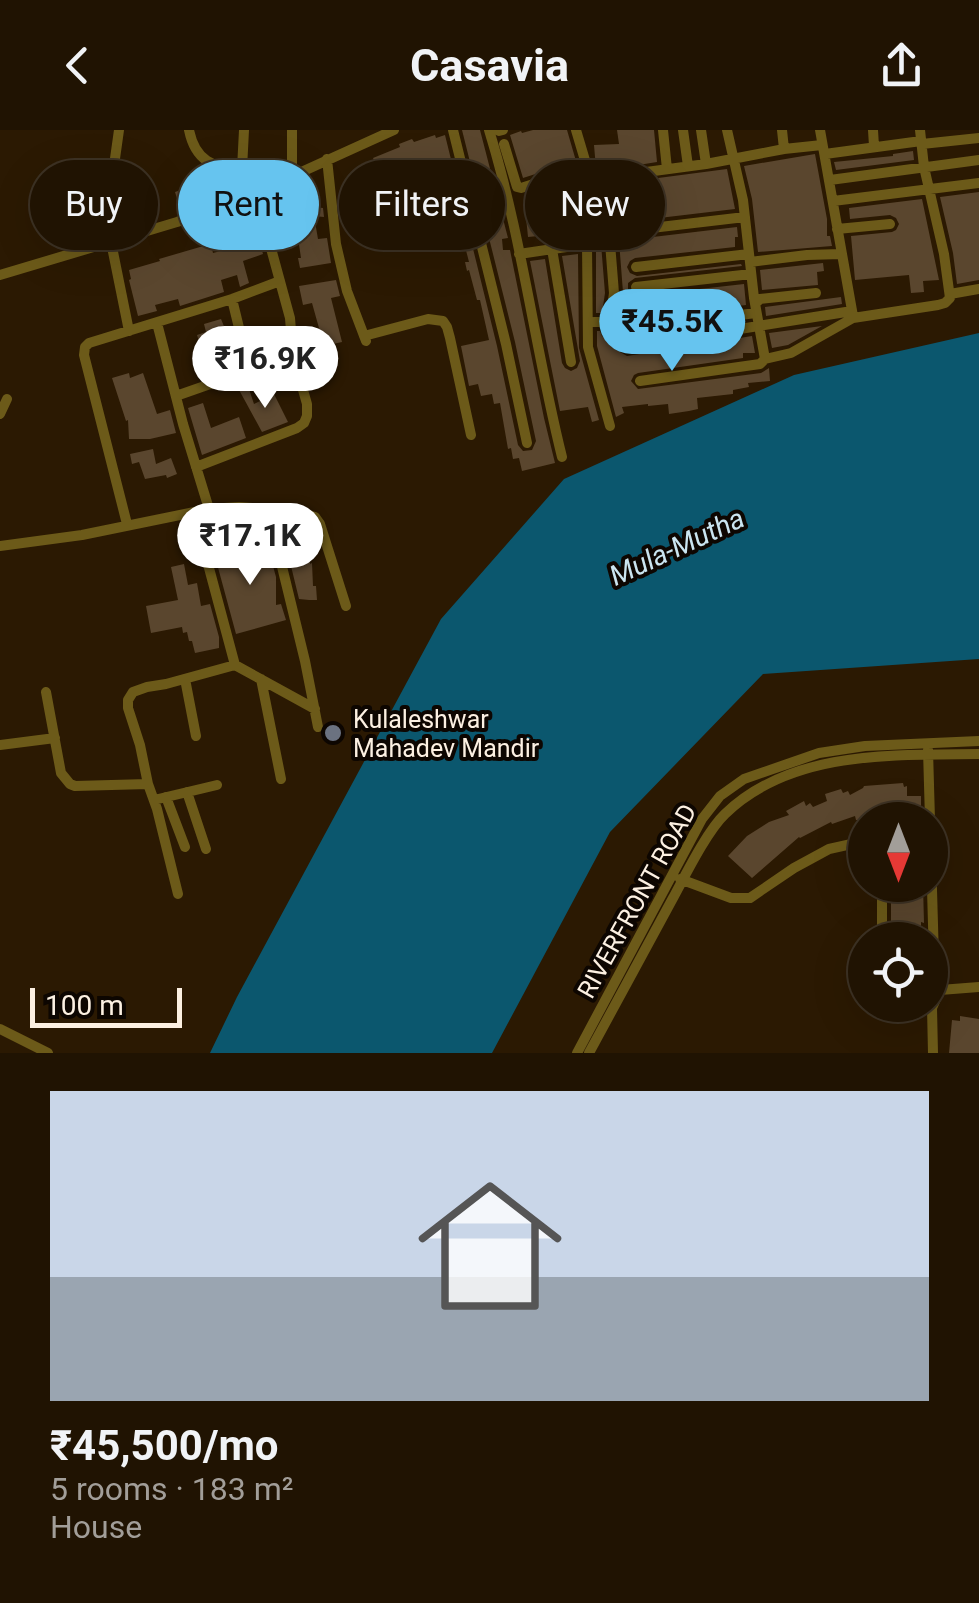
<!DOCTYPE html>
<meta charset="utf-8">
<style>
:root{--surface:#201302;--page:#281c0c;--text:#f1f3f6;--muted:#a29e99;--line:#3d3224;--accent:#66c4ef}
body{margin:0;font-family:Roboto,sans-serif;background:var(--page);color:var(--text);height:100vh;display:flex;flex-direction:column;font-size:38px;white-space:nowrap}
*{box-sizing:border-box;margin:0}
p{font-size:32px;color:var(--muted)}
.icon{flex:none;width:55px;height:55px;fill:none;stroke:currentColor;stroke-width:2;stroke-linecap:round;stroke-linejoin:round}
.map{position:relative;height:923px;overflow:hidden}
.panel{display:flex;flex-direction:column;background:var(--surface);flex:1}
.panel>*{flex:none}
.banner{position:absolute;left:30px;top:30px;width:920px;height:90px;display:flex;gap:20px}
.needle{width:65px;rotate:180deg}
.buttons{position:absolute;left:848px;top:672px;display:grid;gap:20px}
.buttons a{display:grid;place-items:center;width:100px;height:100px;border-radius:50%;background:var(--surface);box-shadow:0 10px 40px #0002,0 0 0 2px var(--line);font-size:50px}
.scale{position:absolute;left:30px;bottom:25px;width:152px;box-sizing:border-box;padding-left:10px;border:5px solid #fcf0e2;border-top:0;font-size:28px;line-height:35px;white-space:nowrap;color:#fcf0e2;-webkit-text-stroke:8px #0d0601;paint-order:stroke}
.price{position:absolute;translate:-50% -85px;padding:0 22px;border-radius:35px;background:#fff;color:#222;font-size:32px;line-height:65px;filter:drop-shadow(0 2px 5px #0008)}
.price::after{content:'';position:absolute;left:50%;top:60px;width:30px;height:22px;margin-left:-15px;background:inherit;clip-path:polygon(0 0,100% 0,50% 100%)}
.price.current{background:var(--accent);color:#111}
ul{padding:0;list-style:none}
li{display:grid;align-content:center;gap:20px;height:530px;padding:0 50px}
li+li{border-top:2px solid var(--line)}
li span{display:grid;place-items:center;height:310px;border-radius:0px;color:#555}
li>.icon{margin-inline-start:auto}
span .icon{width:180px;height:180px;fill:#fffc;stroke-width:1}
li b{font-size:42px}
.tag{padding:0 35px;border-radius:45px;background:var(--surface);box-shadow:0 10px 40px #0002,0 0 0 2px var(--line);font-size:35px;line-height:90px}
.tag.current{background:var(--accent);color:#111}
header{display:flex;justify-content:space-between;align-items:center;height:130px;padding:0 50px;background:var(--surface);font-size:45px;font-weight:700}
.map>svg:first-child{display:block}
.water{fill:#0b576e}
.building{fill:#5a462e}
.lines{fill:none;stroke-linecap:round;stroke-linejoin:round}
.minor{stroke:#6c5a19;stroke-width:10}
.worship-dot{fill:#6b7280;stroke:#0d0601;stroke-width:4}
.labels{text-anchor:middle;dominant-baseline:central;stroke-width:8;stroke-linejoin:round;paint-order:stroke}
.poi-label{font-size:25px;fill:#fcf0e2;stroke:#0d0601;text-anchor:start}
.street-label{font-size:25px;fill:#fcf0e2;stroke:#0d0601}
.water-label{font-size:28px;font-style:italic;fill:#cbe5f0;stroke:#0d0601}
</style>
<header><svg class="icon" aria-label="back" viewBox="0 0 24 24"><path d="M15 5l-7 7 7 7"/></svg>Casavia<svg class="icon" aria-label="share" viewBox="0 0 24 24"><path d="M12 15V3M7 8l5-5 5 5M5 13v7h14v-7"/></svg></header>
<div class="map">
<svg width="979" height="923" viewBox="0 0 979 923">
<rect width="100%" height="100%" fill="#2b1902"/>
<path class="water" d="M979,203V529L763,544L610,702L492,923H210L237,867L441,489L564,349L794,245Z"/>
<path class="building" d="M462,0H480L508,108L502,109L503,120H510L544,288L555,333L522,341L519,328L513,329L511,318L508,319L500,273L494,274L492,264L481,266L478,254L469,256L461,216L489,210L480,170H477L469,140L467,141L465,132H469L458,89L388,107L383,87L392,85L379,52L383,51L373,28L400,17L399,14L412,9L414,12L435,5L436,8L445,5L497,216L518,315L523,321L532,320L536,311L515,212Z
M533,0H567L576,31L523,48L510,5L521,1L522,3Z
M617,0H654L657,32L620,38L615,45L620,53L727,39L735,79L617,93L616,84L613,81H602L599,89L605,163L602,183H596V114L594,108L589,106V85H582L580,51H588L595,75L599,74L594,15L619,14Z
M913,21L914,30L836,40L834,32L893,26V24Z
M815,24L827,89V106H830L832,116L758,122L752,69L744,36Z
M210,50L217,68L181,81L175,62Z
M300,60V62L310,61L313,77L323,78L324,87L314,86L318,109L327,108L331,133L300,138L298,128H301L297,101L290,102L286,62Z
M979,62V150L957,154L953,123L940,67Z
M922,69L939,150L923,151L924,162L911,163L909,145L855,150L851,106L892,102L896,100L899,94L896,88L890,85L850,89L849,78Z
M558,84L559,104L528,107L526,87Z
M737,97L738,107H735V117L635,128L630,131L627,137L630,143L637,146L741,134L742,136L635,148L628,153V159L632,165L637,166L744,154L746,175L619,191L623,162L619,111Z
M257,103L263,124L243,131L249,153L240,157L237,145L221,150L224,162L180,176L178,169L155,175L157,181L138,186L129,150L131,149L129,140L160,131L159,129L200,117L211,115L213,123L236,117L234,110Z
M578,124L579,218L599,290L592,292L588,277L560,281L530,131L545,129L562,233L565,238L571,241L577,238L580,231L562,126Z
M823,133L824,141L817,142L818,155L762,160L760,140Z
M336,150L340,166L331,168L342,212L324,216L312,173L303,175L299,156Z
M841,167L842,174L766,186L765,177Z
M221,189L230,211L202,221L197,205L206,202L204,194Z
M822,196L788,215L772,218L769,203Z
M597,201H600L602,206L609,210L641,206L625,209L619,213L620,222L627,226L752,206L755,223H743V228L638,243L634,245L631,251L638,259L761,243L769,238L770,251L748,253L749,257L733,260V264L697,268L698,279L689,281L669,284L668,274L648,276V274L622,277L624,283L616,287L597,216Z
M129,243L130,248L143,243L157,284L170,280L176,303L150,309H129L128,290L126,291L112,248Z
M248,256L254,274L274,264L288,292L262,302L238,258Z
M203,273L211,298L239,287L246,308L202,325L188,278Z
M153,319L156,334L171,328L177,344L167,348L166,345L145,349L139,332L132,334L130,324Z
M309,401L310,434L312,433L313,456H316L317,470H309L299,469L283,403Z
M261,408L265,436H273L276,447V475L281,474L286,490L236,504L213,419L222,417L224,427L249,422L248,409Z
M184,434L188,455L197,453L201,476L210,474L219,507V518L195,523L192,511H189L187,502L183,503L182,497L151,503L146,476L178,470L171,437Z
M903,653L904,657L907,656V666H921V690H856L855,686L832,694L831,692L800,708L799,707L752,748L728,726L747,706L769,692L789,685L786,681L804,671L806,676L810,673L813,677L827,671L825,664L841,659L843,663L848,661L850,665L863,658L864,656Z
M891,755H923L924,793L921,792V806L918,807V810H891Z
M960,886L979,889V923H949L952,890L960,891Z"/>
<g class="lines">
<path class="minor" d="M189,0C195,30 213,39 242,39
M453,0L506,214L527,313
M489,0C522,107 535,219 562,327
M663,0L667,39
M683,0L688,36
M701,0L706,34
M782,0L784,19
M820,0L853,186
M873,0L874,16
M499,1L503,0
M504,14L517,57L521,58L587,37L576,0
M922,14L979,8
M825,24L921,11
M327,29L336,114L347,161L366,211
M292,45V0
M624,45L706,34L784,19L822,15
M830,50L979,30
M833,71L979,53
M608,88L614,163L609,201L756,183
M837,99L890,94
M609,103L745,87
M111,112L129,201
M103,114L119,0
M552,119L571,232
M519,124L587,114L588,217L610,296
M750,132L807,125L841,124
M636,137L749,124
M0,145L177,92L253,64L394,0
M636,157L751,144
M950,164L979,159
M232,169L249,239
M755,174L760,169L816,163
M594,192H610
M157,193L183,294L209,379
M364,206L428,189L443,191L447,197L450,208L471,305
M627,217L852,181
M765,229L791,223L853,188L938,175L945,173L950,168L944,124L924,37L920,0
M640,251L760,234L765,229L754,168L743,70L727,0
M176,266L293,225
M0,284L7,269
M196,337L297,298L304,293L307,286V274L293,225L290,188L269,111L242,39L244,0
M268,379L305,531L318,597
M194,382L235,535L315,579
M127,394L84,225L85,217L89,213L232,169L280,151
M0,416L82,405L209,379L239,377L295,381L315,387L320,394L346,476
M185,549L196,606
M261,549L281,649
M46,562L61,643L70,654L75,656L148,654
M0,615L55,608
M928,620L934,829L930,838
M187,662L206,719
M166,667L185,717
M154,670L217,655
M680,749L731,768H750L794,738L829,719L865,711
M178,764L157,679L148,654L140,615L128,578V570L133,562L147,557L166,554L235,535
M882,810V755
M0,899L48,923
M577,923L702,689L720,666L744,649L819,623L865,616L979,611
M589,923C617,871 645,820 673,768C685,746 707,701 725,684C791,620 894,625 979,624
M933,923L932,878L940,860L979,857"/>
</g>
<circle class="worship-dot" cx="333" cy="603" r="10"/>
<g class="labels">
<g class="poi-label">
<text x="353" y="589">Kulaleshwar<tspan x="353" dy="29">Mahadev Mandir</tspan></text>
</g>
<g class="street-label">
<text transform="translate(637 771) rotate(-61)">RIVERFRONT ROAD</text>
</g>
<g class="water-label">
<text transform="translate(677 417) rotate(-25)">Mula-Mutha</text>
</g>
</g>
</svg>
<div class="buttons">
<a><svg class="needle" viewBox="-14 -14 28 28"><path d="M0-13l5 13h-10z" fill="#e53935"/><path d="M0 13l5-13h-10z" fill="#a29e99"/></svg></a>
<a><svg class="icon" aria-label="locate" viewBox="0 0 24 24"><circle cx="12" cy="12" r="6"/><path d="M12 2v4M12 18v4M2 12h4M18 12h4"/></svg></a>
</div>
<div class="scale">100 m</div>
<b class="price current" style="left:672px;top:244px">₹45.5K</b>
<b class="price" style="left:265px;top:281px">₹16.9K</b>
<b class="price" style="left:250px;top:458px">₹17.1K</b>
<div class="banner">
<a class="tag">Buy</a>
<a class="tag current">Rent</a>
<a class="tag">Filters</a>
<a class="tag">New</a>
</div>
</div>
<section class="panel">
<ul>
<li><span style="background:linear-gradient(#c9d6e8 60%,#9aa5b1 0)"><svg class="icon" aria-label="home" viewBox="0 0 24 24"><path d="M3 11l9-7 9 7M6 9v11h12V9"/></svg></span><div><b>₹45,500/mo</b><p>5 rooms · 183 m²</p><p>House</p></div></li>
</ul>
</section>
